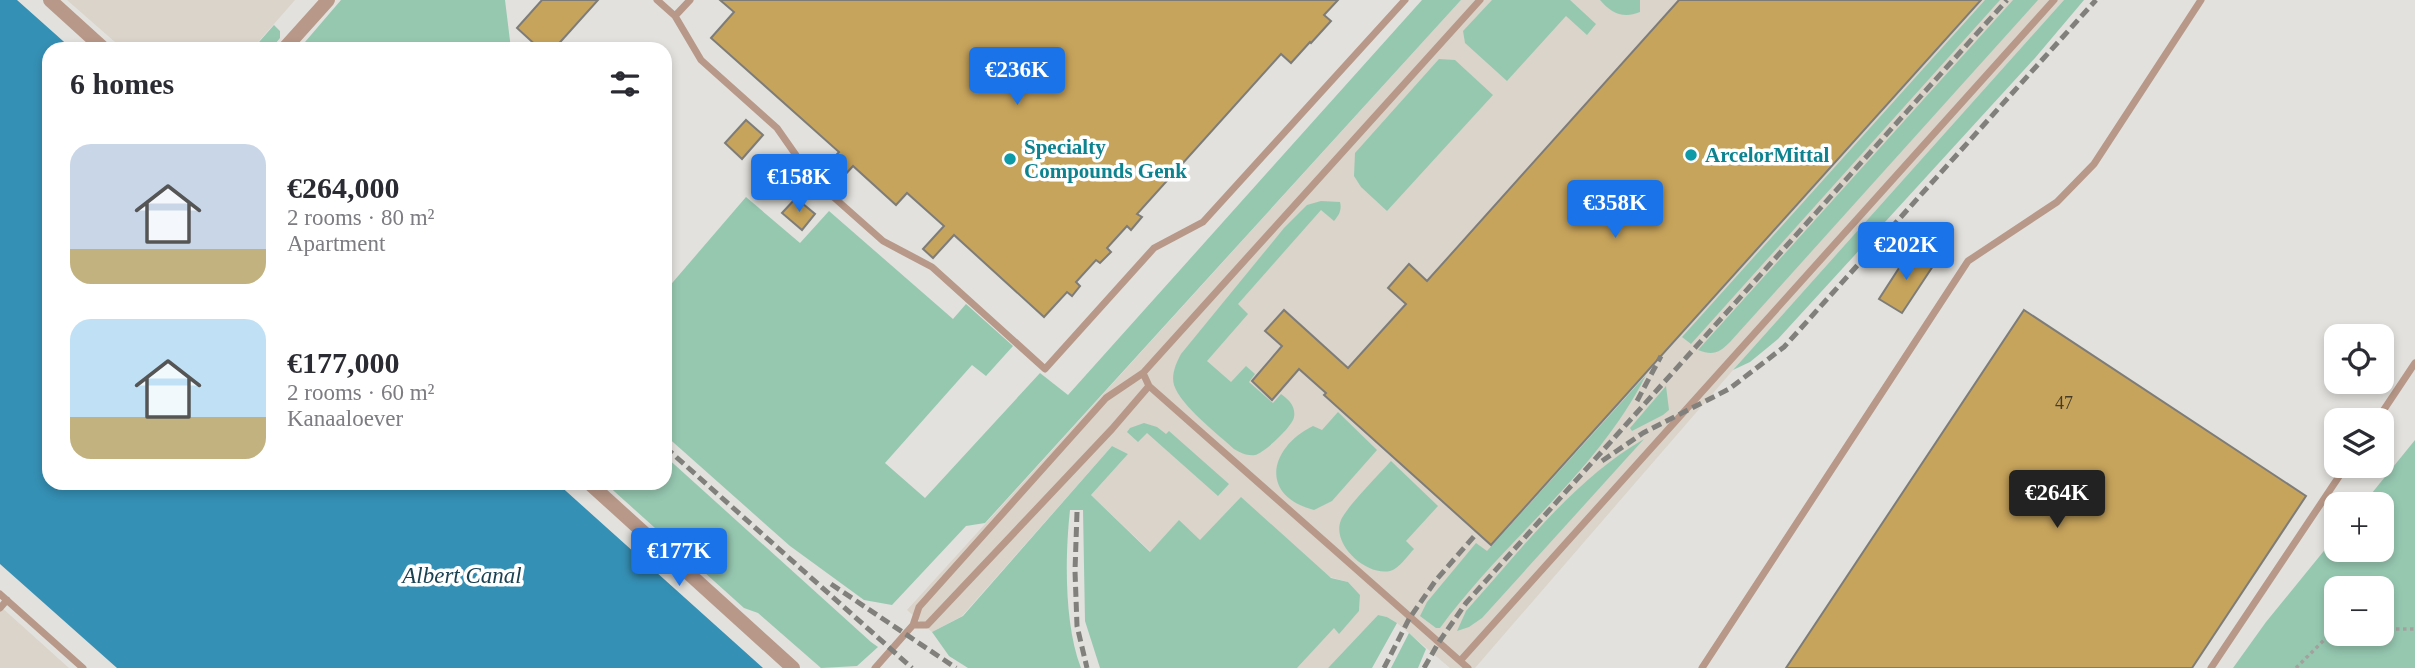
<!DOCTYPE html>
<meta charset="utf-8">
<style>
:root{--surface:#fff;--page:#f7f7f7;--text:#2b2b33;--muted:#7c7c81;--accent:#1a73e8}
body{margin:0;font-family:Georgia,serif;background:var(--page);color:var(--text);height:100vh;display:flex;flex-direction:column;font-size:26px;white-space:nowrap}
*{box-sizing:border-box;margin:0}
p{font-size:23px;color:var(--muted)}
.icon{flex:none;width:38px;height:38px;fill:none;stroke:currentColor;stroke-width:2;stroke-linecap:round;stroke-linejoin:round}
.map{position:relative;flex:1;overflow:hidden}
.details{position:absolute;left:42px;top:42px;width:630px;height:448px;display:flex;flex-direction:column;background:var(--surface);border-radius:21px;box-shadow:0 4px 10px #0003}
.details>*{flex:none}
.buttons{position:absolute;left:2324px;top:324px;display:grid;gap:14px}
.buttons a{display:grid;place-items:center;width:70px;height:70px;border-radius:14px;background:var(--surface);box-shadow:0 4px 10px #0003;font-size:35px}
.price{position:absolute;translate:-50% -60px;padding:0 16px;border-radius:7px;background:var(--accent);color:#fff;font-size:23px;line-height:46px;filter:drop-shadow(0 2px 4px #0008)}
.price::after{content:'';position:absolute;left:50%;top:42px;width:21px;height:16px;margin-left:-10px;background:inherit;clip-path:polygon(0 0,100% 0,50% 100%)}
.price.on{background:#222;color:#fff}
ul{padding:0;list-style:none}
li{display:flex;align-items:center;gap:21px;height:175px;padding:0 28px}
li span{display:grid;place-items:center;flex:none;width:196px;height:140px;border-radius:21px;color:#555}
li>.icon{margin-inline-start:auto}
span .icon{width:84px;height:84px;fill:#fffc;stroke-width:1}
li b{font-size:30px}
h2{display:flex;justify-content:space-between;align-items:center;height:84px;padding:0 28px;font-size:30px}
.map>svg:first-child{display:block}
.built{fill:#dad4ca}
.green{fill:#96c8b0;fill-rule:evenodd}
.water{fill:#3590b5}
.building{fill:#c7a45c;stroke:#7e7c79;stroke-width:2}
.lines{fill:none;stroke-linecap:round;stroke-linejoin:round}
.path{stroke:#a2a19e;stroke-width:3.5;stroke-dasharray:3.5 3.5;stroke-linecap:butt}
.service{stroke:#b89888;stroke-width:7}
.minor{stroke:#b89888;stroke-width:14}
.rail{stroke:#81807d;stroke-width:5;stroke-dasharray:10 5;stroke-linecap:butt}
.culture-dot{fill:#0f9aa8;stroke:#fff;stroke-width:2.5}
.labels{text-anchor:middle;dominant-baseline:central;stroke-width:7;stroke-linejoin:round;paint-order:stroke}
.number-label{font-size:18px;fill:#443c28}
.culture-label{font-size:21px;font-weight:bold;fill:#0d838f;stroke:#fff;text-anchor:start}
.water-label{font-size:23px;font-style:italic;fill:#1b4253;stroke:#fff}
</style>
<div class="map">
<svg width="2415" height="668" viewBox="0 0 2415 668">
<rect width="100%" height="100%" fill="#e2e1dd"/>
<path class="built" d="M67,0H295L252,49H123Z
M1461,0H2064L1733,370L1475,668H1450L1397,623L1387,617L1378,615L1328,668H1297L1334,627L1339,633L1359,611L1360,595L1348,582L1200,541L1151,552L1091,495L1128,454L1112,446L962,616L932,632L907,610Z
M0,606L69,668H0Z"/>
<path class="green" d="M341,0H505L511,49H299Z
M1422,0H1461L985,523L966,526L892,605L864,600L790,546L665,435V288L667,289L746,197L800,243L829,211L953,319L966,304L1013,346L986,376L972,365L885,463L925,498L1040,373L1068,395Z
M1492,0H1570L1596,24L1587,35L1566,16L1507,81L1465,43L1463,31Z
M1600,0H1640V12C1623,19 1611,13 1600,0Z
M1985,0H2000L1691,344L1682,337Z
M2013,0H2038L1730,342C1719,353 1713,356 1698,350Z
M2064,0H2084L2035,58L1778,339L1750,362L1733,370Z
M274,25L280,31V38L271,49H253Z
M1439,59L1455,60L1493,95L1387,211L1361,187L1354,176L1355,153Z
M1321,201L1340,202C1342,210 1339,215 1334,221L1321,210L1238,304L1248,314L1207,361L1231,382L1246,366L1255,374L1249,382L1273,403L1281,394C1288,399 1296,406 1294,417C1293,426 1264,453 1255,455C1247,456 1241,453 1234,449C1218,434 1181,406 1174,385C1171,375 1176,363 1181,354L1284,228L1307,205Z
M1646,375C1597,473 1503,541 1440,628H1436L1420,616L1427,602L1476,543L1487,551Z
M1666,386L1669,410L1663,415L1632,431L1630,428Z
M1338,412L1377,450L1332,501L1314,510C1258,495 1270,447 1313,426L1322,430Z
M1144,423L1157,427L1166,434L1169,431L1229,484L1218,496L1147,433L1138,442L1127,432L1130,428Z
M1644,439L1482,618L1469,627L1457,631L1466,611C1521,550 1572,481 1644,439Z
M2415,440V668H2233L2266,622L2336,536V550H2382V504H2363ZM2336,588H2382V634H2336Z
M1112,446L1128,454L1091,495L1150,552L1179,520L1200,540L1241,497L1331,578L1348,582L1360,595L1359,611L1339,634L1334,628L1297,668H1100L1085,621L1083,510H1070C1065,556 1064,624 1081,668H968L949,656L932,632L963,616Z
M665,456L871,642L878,647L857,666L821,668L758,613L744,608L605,483H665Z
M1391,461L1438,506L1406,541L1414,549C1408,555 1399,569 1390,571C1366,576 1331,544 1341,520C1345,509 1381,472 1391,461Z
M1378,615L1387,617L1397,623L1372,668H1328Z
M1409,633L1426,649L1418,668H1391Z"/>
<path class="water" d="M0,0H17L72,49H49V483H557L763,668H117L0,564Z"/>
<path class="building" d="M542,0H598L554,49H540L517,28Z
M720,0H1338L1324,15L1331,21L1311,43L1310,42L1291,63L1281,54L1137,214L1142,217L1131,230L1127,226L1107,248L1111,252L1100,263L1096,260L1076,282L1080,286L1072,296L1067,292L1044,317L954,235L933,258L923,249L944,226L907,193L896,205L853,166L833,188L818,175L839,152L711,38L734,12Z
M1679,0H1981L1491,545L1324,395L1326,393L1299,369L1272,400L1252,381L1282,346L1265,331L1284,310L1348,368L1406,304L1388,288L1409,264L1427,281Z
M746,120L763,135L742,159L725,143Z
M796,198L815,214L802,230L782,213Z
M1910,251L1933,266L1902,313L1879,299Z
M2024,310L2306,496L2192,668H1786Z"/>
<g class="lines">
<path class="path" d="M2382,629H2415
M2296,668L2336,628"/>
<path class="service" d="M657,0L675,16
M690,0L675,16L701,60L777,128L812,178L883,241L932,267L1045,369L1154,248L1203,222L1405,0
M1149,386L1468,668
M2377,420L2415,363
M0,594L83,668
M0,608L7,600
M913,625H927L1112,429L1149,386L1143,373L1480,0
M1460,661L2054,0
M875,668L913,625L919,607L1106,398L1143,373
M1702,668L1968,261L2057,202L2094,164L2201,0
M2211,668L2346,466"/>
<path class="minor" d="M50,0L104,49
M284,49L328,0
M589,483L793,668"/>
<path class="rail" d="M1637,401L1661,356
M665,447L912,668
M1602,461L1643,433L1729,389L1784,347L2096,0
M1077,512L1075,571L1077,626L1087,668
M831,584L956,668
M1384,668L1409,619L1436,580L1477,533
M1424,668L1439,642L1466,603L2007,0"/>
</g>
<g class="culture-dot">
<circle cx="1691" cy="155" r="7"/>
<circle cx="1010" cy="159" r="7"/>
</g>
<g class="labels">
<g class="number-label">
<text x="2064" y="403">47</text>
</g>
<g class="culture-label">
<text x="1024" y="147">Specialty<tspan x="1024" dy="24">Compounds Genk</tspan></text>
<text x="1705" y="155">ArcelorMittal</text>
</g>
<g class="water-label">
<text x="462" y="575">Albert Canal</text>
</g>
</g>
</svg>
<div class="buttons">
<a><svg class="icon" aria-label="locate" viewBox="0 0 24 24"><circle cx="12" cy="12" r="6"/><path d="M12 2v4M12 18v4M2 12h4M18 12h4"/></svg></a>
<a><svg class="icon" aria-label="layers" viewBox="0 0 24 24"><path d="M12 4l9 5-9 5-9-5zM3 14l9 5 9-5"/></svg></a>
<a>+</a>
<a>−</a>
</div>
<b class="price" style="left:1017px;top:107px">€236K</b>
<b class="price" style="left:799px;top:214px">€158K</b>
<b class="price" style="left:1615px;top:240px">€358K</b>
<b class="price" style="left:1906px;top:282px">€202K</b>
<b class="price on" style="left:2057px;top:530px">€264K</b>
<b class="price" style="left:679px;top:588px">€177K</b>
<section class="details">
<h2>6 homes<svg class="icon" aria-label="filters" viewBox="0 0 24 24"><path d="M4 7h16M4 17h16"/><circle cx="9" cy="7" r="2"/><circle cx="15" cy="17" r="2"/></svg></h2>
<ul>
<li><span style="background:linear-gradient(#c9d6e8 75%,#c2b280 0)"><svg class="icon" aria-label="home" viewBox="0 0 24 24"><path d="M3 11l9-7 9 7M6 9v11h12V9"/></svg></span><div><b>€264,000</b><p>2 rooms · 80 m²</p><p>Apartment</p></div></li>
<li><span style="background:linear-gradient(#bfe0f5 70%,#c2b280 0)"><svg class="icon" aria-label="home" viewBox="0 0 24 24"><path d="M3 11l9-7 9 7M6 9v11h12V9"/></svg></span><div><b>€177,000</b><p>2 rooms · 60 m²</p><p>Kanaaloever</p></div></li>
</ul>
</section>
</div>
